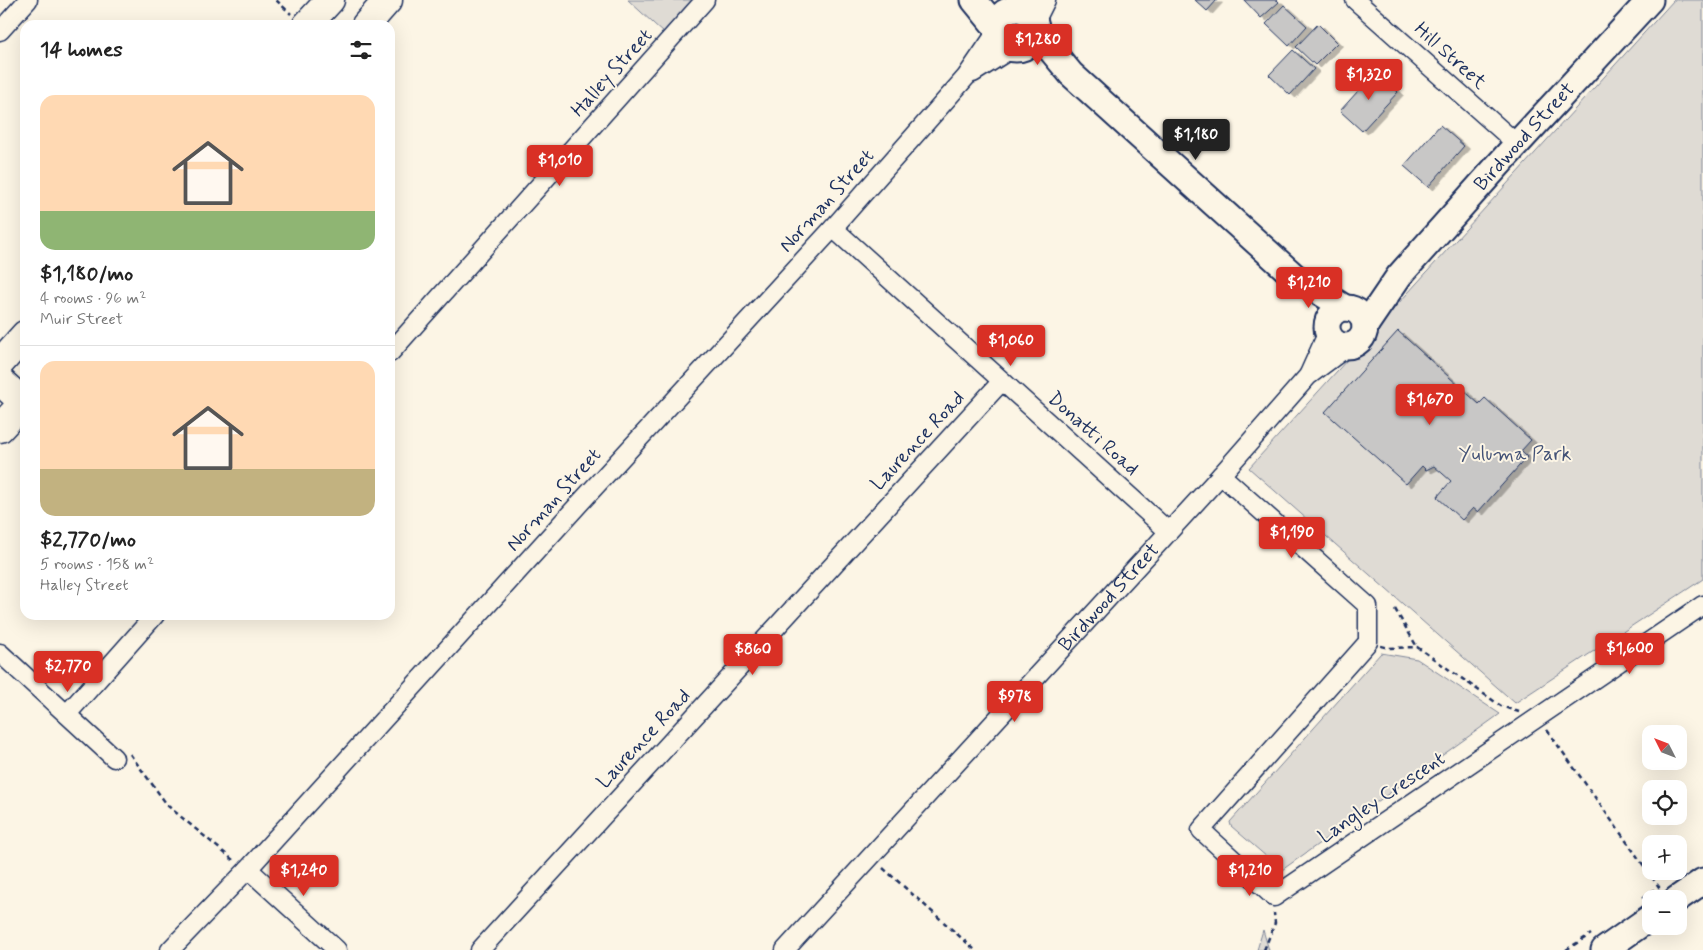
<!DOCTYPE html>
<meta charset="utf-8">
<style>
:root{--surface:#fff;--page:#f2f2f2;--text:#222;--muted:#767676;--line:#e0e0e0;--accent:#d93025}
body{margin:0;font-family:Mynerve,sans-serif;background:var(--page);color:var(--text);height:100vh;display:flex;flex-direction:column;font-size:19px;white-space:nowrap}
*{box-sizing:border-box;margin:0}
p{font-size:16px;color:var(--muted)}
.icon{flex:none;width:28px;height:28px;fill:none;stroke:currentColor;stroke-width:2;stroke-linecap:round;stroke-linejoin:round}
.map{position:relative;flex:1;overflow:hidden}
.details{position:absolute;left:20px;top:20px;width:375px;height:600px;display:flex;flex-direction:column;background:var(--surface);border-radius:15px;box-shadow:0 5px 20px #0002}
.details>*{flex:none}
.needle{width:32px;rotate:312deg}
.buttons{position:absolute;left:1642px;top:725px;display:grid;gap:10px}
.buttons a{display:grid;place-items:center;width:45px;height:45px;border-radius:10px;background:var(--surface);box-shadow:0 5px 20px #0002;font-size:25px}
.price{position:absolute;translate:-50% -42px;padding:0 11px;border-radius:5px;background:var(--accent);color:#fff;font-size:16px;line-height:32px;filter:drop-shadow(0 1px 2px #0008)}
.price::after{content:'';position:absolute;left:50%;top:30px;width:15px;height:11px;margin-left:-8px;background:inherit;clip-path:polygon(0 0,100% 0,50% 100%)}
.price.current{background:#222;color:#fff}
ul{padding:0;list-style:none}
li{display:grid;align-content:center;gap:10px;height:265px;padding:0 20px}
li+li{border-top:1px solid var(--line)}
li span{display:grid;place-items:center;height:155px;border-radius:15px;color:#555}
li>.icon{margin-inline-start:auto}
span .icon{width:90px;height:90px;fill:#fffc;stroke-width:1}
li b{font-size:21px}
h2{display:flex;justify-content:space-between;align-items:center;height:60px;padding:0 20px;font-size:21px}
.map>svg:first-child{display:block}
.green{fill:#dfdbd4;stroke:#7d8599}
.building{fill:#c8c7c6;stroke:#1b2f5e;filter:url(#shadow)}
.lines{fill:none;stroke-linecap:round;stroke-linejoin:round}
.street-casing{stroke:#1b2f5e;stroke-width:21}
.secondary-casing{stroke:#1b2f5e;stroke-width:29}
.highway-casing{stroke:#1b2f5e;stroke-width:31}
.path{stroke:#1b2f5e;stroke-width:2.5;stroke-dasharray:5 4;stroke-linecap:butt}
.street{stroke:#fcf5e5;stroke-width:18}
.secondary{stroke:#fcf5e5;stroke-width:25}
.highway{stroke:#fcf5e5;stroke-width:28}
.labels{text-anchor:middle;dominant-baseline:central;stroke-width:4;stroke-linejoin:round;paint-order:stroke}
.street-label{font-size:20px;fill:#1b2f5e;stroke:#fcf5e5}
.park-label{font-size:20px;fill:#425176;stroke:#fcf5e5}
</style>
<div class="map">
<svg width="1703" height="950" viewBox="0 0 1703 950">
<defs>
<filter id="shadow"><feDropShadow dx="5.5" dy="3" stdDeviation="0" flood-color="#0004"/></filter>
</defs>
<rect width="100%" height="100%" fill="#fcf5e5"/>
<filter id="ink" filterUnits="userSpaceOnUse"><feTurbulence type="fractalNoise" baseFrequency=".02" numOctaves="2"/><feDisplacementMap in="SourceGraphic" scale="10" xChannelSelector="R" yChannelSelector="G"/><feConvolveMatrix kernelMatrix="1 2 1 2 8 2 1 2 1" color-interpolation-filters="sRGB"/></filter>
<g filter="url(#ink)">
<path class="green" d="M628,0H703L665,34Z
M1674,0H1703V579L1515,703L1249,468Z
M1381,653L1417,659L1500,714L1282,870L1231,826L1230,822Z
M1263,930L1269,950H1257Z"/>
<path class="building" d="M1195,0H1217L1207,11Z
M1244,0H1277L1279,2L1261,18Z
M1284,5L1307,26L1289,46L1266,24Z
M1318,24L1337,43L1315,65L1296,47Z
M1293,50L1314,69L1290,95L1269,75Z
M1376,71L1398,92L1362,131L1340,111Z
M1440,125L1464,146L1428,187L1404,166Z
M1398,331L1479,404L1485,398L1531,440L1521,451L1527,457L1478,512L1473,508L1462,520L1437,497L1451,481L1434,466L1426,470L1422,466L1406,484L1325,412Z"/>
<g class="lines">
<defs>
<g id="street">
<path d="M1355,0L1517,144"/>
<path d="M1018,9L1029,0"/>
<path d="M1035,22L1046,0"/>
<path d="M0,31L28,0"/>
<path d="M973,73L1011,49"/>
<path d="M833,228L1168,531"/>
<path d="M390,353L705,0"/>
<path d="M1309,374L1327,334"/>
<path d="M1221,475L1368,606V642L1201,830L1274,897L1703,605"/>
<path d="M0,653L114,758"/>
<path d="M67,714L155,615"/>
<path d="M248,869L337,950"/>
<path d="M170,950L248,869L579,504L833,228L966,77L996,33"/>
<path d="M480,950L1002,381"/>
<path id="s1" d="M785,950L1221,475L1308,376L1347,347"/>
</g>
<g id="secondary">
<path d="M974,0L996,27"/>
<circle cx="1016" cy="29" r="20"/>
<path d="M1036,32L1071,74L1294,276L1345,308"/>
<circle cx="1346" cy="327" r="19"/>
<path id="s2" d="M1365,326L1399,276L1517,144L1650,0"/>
<path d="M1677,899L1703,881"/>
<path d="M1604,950L1651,917"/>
</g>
<path id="highway" d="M307,25L330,0
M366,25L388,0
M0,363L25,335
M0,381L24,403
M0,428L25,401"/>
</defs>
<use href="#street" class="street-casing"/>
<use href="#secondary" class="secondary-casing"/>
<use href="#highway" class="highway-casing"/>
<path class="path" d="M276,0L291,14
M1395,609L1417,647
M1381,646L1389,648L1417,647L1501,706L1519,712
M1547,730L1659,887L1641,899
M130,754L168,806L233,860
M883,868L975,950
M1264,950L1275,923L1274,913
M1566,950L1591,934"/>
<use href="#street" class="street"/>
<use href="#secondary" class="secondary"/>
<use href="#highway" class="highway"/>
</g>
</g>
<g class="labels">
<g class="street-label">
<text transform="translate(1450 56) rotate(42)">Hill Street</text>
<text transform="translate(612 73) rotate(-48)">Halley Street</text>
<text stroke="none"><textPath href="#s2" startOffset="248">Birdwood Street</textPath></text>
<text transform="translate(827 201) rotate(-48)">Norman Street</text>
<text transform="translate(1093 434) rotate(42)">Donatti Road</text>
<text transform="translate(918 441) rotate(-47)">Laurence Road</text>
<text transform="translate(554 500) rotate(-48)">Norman Street</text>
<text stroke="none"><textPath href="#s1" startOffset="479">Birdwood Street</textPath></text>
<text transform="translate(644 739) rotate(-47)">Laurence Road</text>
<text transform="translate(1382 798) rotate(-34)">Langley Crescent</text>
</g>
<g class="park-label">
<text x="1515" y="454">Yuluma Park</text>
</g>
</g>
</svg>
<div class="buttons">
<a><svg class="needle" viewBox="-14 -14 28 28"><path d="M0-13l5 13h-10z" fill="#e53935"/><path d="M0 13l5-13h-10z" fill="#767676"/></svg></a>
<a><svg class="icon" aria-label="locate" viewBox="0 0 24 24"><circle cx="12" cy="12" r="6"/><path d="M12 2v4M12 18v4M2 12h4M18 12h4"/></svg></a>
<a>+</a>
<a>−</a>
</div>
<b class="price" style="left:1038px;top:66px">$1,280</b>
<b class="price" style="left:1369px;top:101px">$1,320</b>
<b class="price current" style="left:1196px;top:161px">$1,180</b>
<b class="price" style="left:560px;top:187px">$1,010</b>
<b class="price" style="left:1309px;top:309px">$1,210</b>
<b class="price" style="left:1011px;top:367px">$1,060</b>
<b class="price" style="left:1430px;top:426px">$1,670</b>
<b class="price" style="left:1292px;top:559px">$1,190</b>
<b class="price" style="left:1630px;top:675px">$1,600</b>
<b class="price" style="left:753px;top:676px">$860</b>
<b class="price" style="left:68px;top:693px">$2,770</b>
<b class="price" style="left:1015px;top:723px">$978</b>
<b class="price" style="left:304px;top:897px">$1,240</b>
<b class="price" style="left:1250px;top:897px">$1,210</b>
<section class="details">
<h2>14 homes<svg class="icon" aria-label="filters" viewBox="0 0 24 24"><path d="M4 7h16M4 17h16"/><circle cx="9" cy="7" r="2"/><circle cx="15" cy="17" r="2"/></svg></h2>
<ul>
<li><span style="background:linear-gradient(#ffd9b3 75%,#8fb573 0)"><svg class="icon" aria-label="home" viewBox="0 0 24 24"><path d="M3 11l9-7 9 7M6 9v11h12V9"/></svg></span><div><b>$1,180/mo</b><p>4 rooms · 96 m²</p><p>Muir Street</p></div></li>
<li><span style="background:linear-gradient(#ffd9b3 70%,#c2b280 0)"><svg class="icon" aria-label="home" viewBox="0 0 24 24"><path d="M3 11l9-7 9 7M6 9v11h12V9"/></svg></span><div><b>$2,770/mo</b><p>5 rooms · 158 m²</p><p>Halley Street</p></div></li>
</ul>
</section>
</div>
